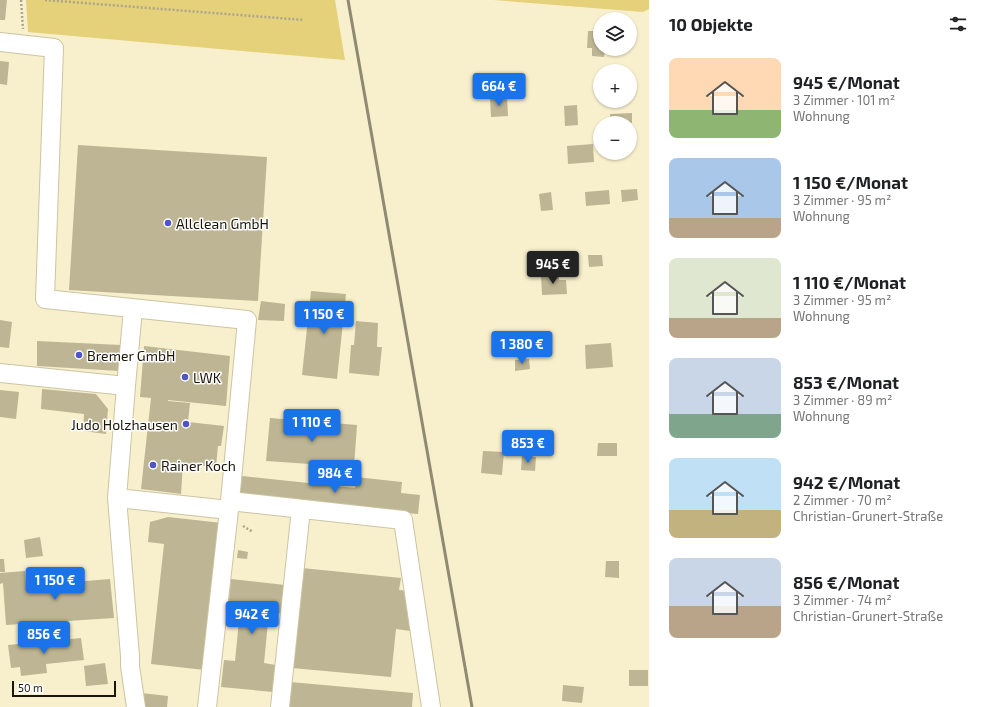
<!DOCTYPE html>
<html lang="de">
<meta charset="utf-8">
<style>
:root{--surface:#fff;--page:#f2f2f2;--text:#202124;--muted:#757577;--accent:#1a73e8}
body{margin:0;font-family:"Exo 2",sans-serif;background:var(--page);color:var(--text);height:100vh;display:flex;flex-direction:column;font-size:15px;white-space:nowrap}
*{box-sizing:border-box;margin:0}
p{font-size:13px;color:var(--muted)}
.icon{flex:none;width:22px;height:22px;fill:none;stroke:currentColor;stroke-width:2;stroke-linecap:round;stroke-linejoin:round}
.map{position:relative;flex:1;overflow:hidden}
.details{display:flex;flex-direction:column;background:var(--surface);width:340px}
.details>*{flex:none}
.controls{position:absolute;left:593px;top:12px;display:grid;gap:8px}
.controls a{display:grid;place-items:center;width:44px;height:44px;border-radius:50%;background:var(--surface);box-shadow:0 1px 3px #0004;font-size:20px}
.scale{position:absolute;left:12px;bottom:10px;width:104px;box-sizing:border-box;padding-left:4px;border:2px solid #191609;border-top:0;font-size:11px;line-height:14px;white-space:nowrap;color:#191609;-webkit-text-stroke:3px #fff;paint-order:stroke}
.price{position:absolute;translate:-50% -34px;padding:0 9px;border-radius:4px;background:var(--accent);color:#fff;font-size:13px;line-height:26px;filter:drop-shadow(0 1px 2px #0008)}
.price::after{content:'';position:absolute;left:50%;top:24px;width:12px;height:9px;margin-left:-6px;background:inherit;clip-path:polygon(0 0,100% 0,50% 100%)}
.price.on{background:#222;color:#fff}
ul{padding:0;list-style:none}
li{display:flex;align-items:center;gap:12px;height:100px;padding:0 20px}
li span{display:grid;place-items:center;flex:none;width:112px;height:80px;border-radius:8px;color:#555}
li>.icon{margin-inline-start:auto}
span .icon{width:48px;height:48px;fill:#fffc;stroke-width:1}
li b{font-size:17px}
h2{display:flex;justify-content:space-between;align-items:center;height:48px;padding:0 20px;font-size:17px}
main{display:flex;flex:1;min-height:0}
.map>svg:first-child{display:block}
.green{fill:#e5d17a}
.building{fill:#bdb593}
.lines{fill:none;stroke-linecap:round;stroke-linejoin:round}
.minor-casing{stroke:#ccc4a2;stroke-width:20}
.path{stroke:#aca58a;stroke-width:2.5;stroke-dasharray:2 2;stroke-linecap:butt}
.minor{stroke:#fff;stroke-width:18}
.rail{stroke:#8f8a71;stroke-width:3}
.poi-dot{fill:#5054cb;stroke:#fff;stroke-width:1.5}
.labels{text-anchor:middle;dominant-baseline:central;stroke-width:3;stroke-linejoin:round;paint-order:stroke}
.poi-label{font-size:14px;fill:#191609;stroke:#fff;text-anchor:start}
</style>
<main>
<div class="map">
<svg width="649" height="707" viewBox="0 0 649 707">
<rect width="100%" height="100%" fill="#f8f0cd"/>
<path class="green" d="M26,0H335L345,60L28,32Z
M493,0H649V9L643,12Z"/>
<path class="building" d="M0,0H7L5,20H0Z
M588,31H600V49H605L604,57L592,56V48H587Z
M0,61L9,62L7,85L0,84Z
M507,97L508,116L491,117L490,98Z
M577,105L578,125L565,126L564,106Z
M632,113V123H610V114Z
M593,144L594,162L568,164L567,146Z
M78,145L267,157L258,301L69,290Z
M637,189L638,200L622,202L621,190Z
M609,190L610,204L586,206L585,192Z
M551,192L553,210L541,211L539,194Z
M588,255H602L603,266L589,267Z
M559,273V280H566L567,294L542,295L541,274Z
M311,291L346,294L337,379L302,375Z
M261,301L285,304L284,321L258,320Z
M0,320L12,322L9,348L0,347Z
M356,321L378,323L377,347H382L379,376L349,373L351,345H354Z
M37,341L121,345L119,371L37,366Z
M611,343L613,367L586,369L585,345Z
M144,346L230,356L226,406L168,400V401L190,403L188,422L224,426L221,446H218L216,467L183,464L181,494L141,489L151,398L140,397Z
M529,359L530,369L515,371V360Z
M42,389L96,394L108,409L106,434L83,431L84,414L41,409Z
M0,390L19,392L16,419L0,417Z
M270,418L357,425L354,467L266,461Z
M598,443H617V456H597Z
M483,451L504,452L502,475L481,473Z
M522,456L536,457L535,471L521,470Z
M242,476L355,488L356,477L402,482L401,493L420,495L418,514L240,497Z
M168,517L222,523L205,670L151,664L164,544L148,542L150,522Z
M40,537L43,556L26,558L24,540Z
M238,550L248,552L247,559L237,558Z
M0,559H4L5,572H0Z
M606,561H619V578L605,577Z
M302,568L401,578L399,590L408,591L410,631L396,629L391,677L292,668Z
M25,571L26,586L110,579L114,618L6,625L3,583L0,584V573Z
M231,579L285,585L282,614L269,612L264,663L276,665L273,692L221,687L224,660L235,661L240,610L228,609Z
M81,638L84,660L46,664L47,673L21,676L20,667L11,668L8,645Z
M105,663L108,684L86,686L84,666Z
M629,670H648V686H629Z
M290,682L413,693L412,707H288Z
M563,685L584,687L582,703L562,701Z
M141,693L168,696L167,707H144Z"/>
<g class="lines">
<defs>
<path id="minor" d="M0,42L54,48L45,299L247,320L230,501L403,520L431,707
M0,373L126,386L117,498L229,510L207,707
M126,386L133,309
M117,498L130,656V666L136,707
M280,707L301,509"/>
</defs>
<use href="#minor" class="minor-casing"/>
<path class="path" d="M21,0L23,29
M45,0L304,20
M243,526L253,532"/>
<use href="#minor" class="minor"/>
<path class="rail" d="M348,0L472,707"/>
</g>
<g class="poi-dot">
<circle cx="168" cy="223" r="4"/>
<circle cx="79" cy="355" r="4"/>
<circle cx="185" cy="377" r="4"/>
<circle cx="186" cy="424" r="4"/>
<circle cx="153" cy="465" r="4"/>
</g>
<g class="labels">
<g class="poi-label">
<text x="176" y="223">Allclean GmbH</text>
<text x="87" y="355">Bremer GmbH</text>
<text x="193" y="377">LWK</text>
<text x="178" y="424" text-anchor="end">Judo Holzhausen</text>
<text x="161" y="465">Rainer Koch</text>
</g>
</g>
</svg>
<div class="controls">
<a><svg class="icon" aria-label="layers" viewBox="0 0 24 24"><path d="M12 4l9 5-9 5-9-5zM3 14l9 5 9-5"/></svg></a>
<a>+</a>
<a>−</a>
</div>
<div class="scale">50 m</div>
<b class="price" style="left:499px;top:107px">664 €</b>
<b class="price on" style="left:553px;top:285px">945 €</b>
<b class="price" style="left:324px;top:335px">1 150 €</b>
<b class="price" style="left:522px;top:365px">1 380 €</b>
<b class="price" style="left:312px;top:443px">1 110 €</b>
<b class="price" style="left:528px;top:464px">853 €</b>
<b class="price" style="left:335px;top:494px">984 €</b>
<b class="price" style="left:55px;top:601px">1 150 €</b>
<b class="price" style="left:252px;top:635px">942 €</b>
<b class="price" style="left:44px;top:655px">856 €</b>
</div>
<section class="details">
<h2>10 Objekte<svg class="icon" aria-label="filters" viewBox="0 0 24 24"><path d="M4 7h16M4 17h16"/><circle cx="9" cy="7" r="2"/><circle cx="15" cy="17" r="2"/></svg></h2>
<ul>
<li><span style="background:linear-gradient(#ffd9b3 65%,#8fb573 0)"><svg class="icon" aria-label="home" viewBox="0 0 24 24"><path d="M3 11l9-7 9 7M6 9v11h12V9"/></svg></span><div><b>945 €/Monat</b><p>3 Zimmer · 101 m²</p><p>Wohnung</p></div></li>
<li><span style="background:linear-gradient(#a9c7e8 75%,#b9a48a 0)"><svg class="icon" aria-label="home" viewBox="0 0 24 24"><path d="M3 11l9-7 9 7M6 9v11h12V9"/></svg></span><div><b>1 150 €/Monat</b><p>3 Zimmer · 95 m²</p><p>Wohnung</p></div></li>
<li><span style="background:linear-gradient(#dfe7d0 75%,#b9a48a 0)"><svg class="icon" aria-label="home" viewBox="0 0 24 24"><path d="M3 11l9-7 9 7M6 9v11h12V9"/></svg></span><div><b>1 110 €/Monat</b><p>3 Zimmer · 95 m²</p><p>Wohnung</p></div></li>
<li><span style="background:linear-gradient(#c9d6e8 70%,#7fa58c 0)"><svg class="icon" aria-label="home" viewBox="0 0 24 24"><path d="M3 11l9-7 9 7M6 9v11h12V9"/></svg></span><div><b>853 €/Monat</b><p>3 Zimmer · 89 m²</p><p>Wohnung</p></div></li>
<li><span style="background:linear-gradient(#bfe0f5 65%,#c2b280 0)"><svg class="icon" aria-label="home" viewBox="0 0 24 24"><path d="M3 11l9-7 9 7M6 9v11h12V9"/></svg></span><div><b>942 €/Monat</b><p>2 Zimmer · 70 m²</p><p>Christian-Grunert-Straße</p></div></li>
<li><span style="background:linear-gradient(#c9d6e8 60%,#b9a48a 0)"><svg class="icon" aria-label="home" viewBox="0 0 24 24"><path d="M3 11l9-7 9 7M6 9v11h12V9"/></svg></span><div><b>856 €/Monat</b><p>3 Zimmer · 74 m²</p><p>Christian-Grunert-Straße</p></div></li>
</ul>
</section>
</main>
